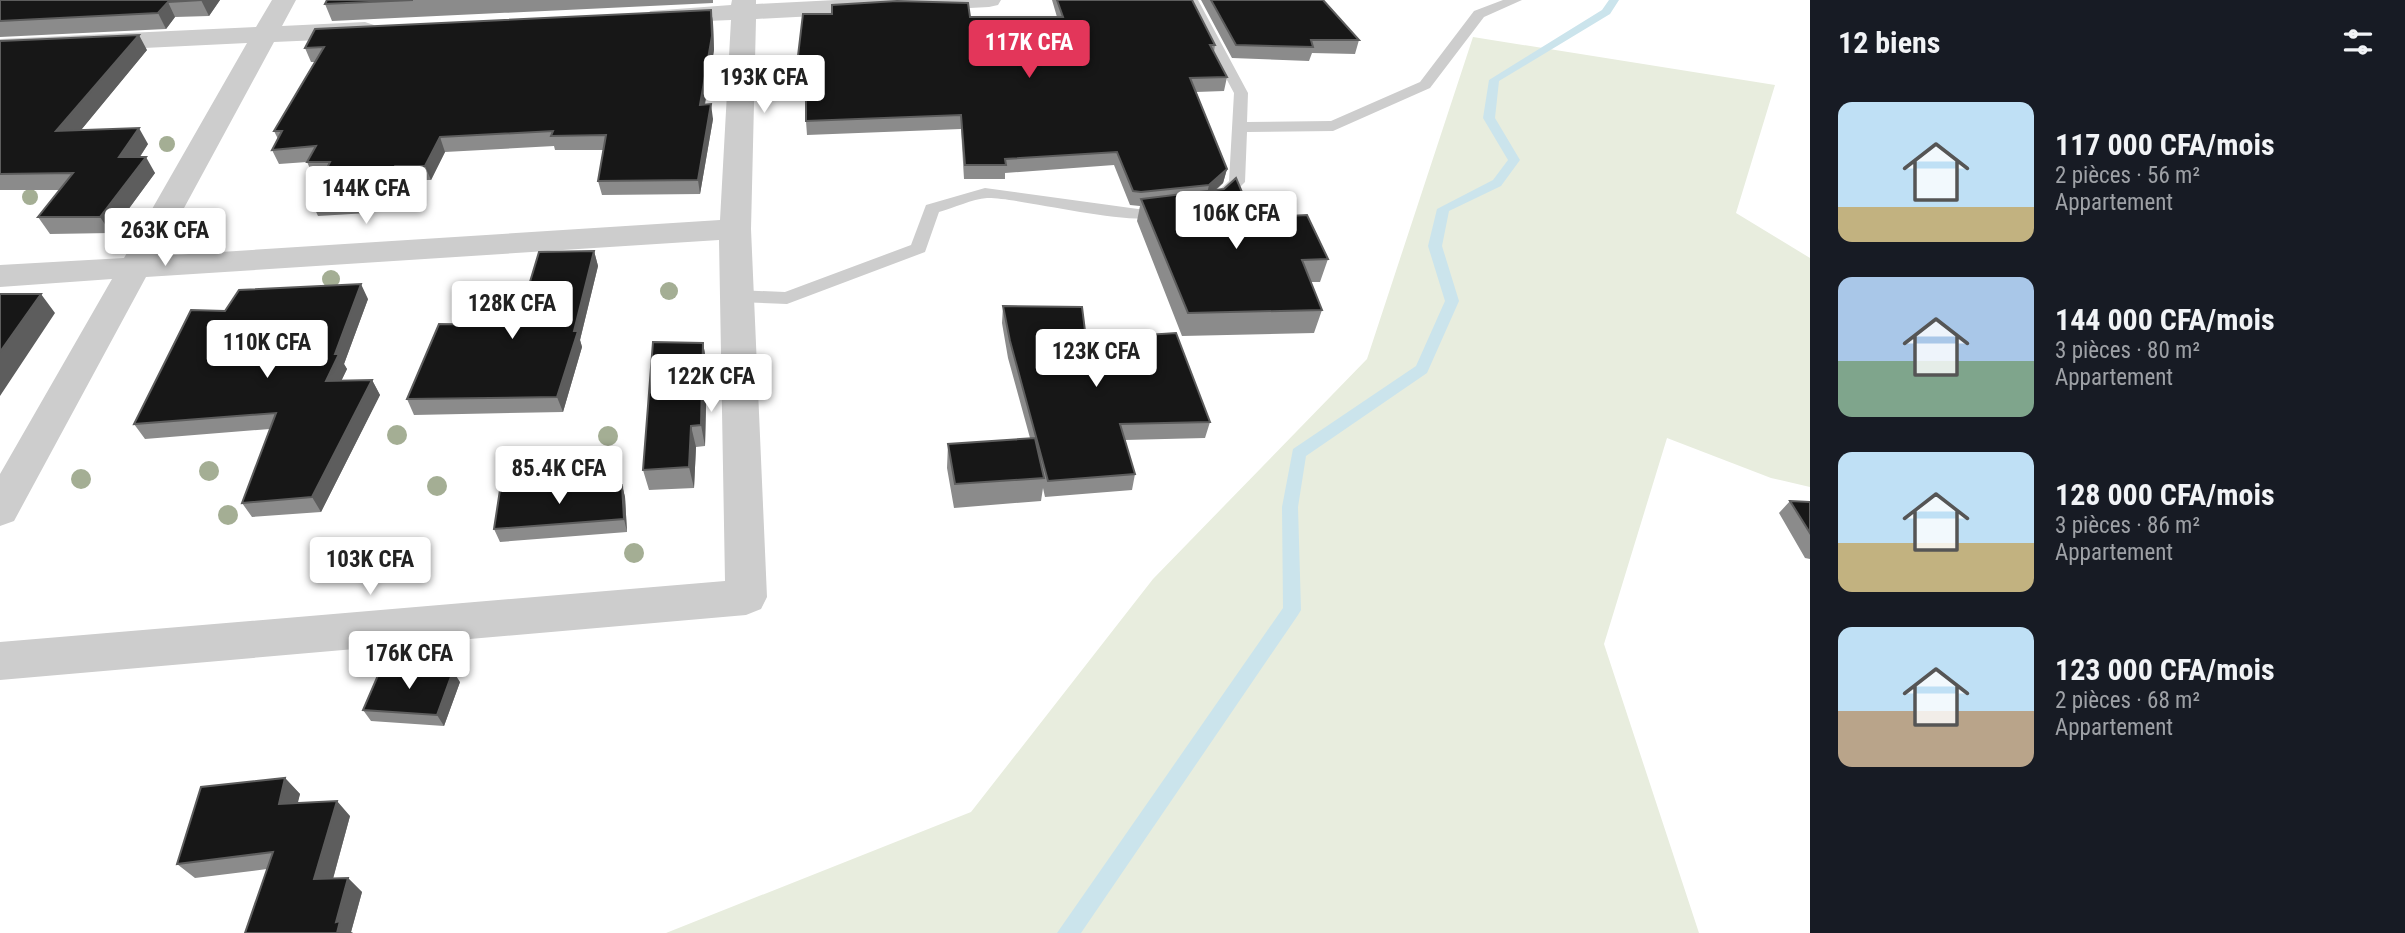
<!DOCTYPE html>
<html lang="fr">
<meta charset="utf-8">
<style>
:root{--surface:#171b24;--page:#242831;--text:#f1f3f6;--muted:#9ea1a6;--accent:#e3365a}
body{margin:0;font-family:"Roboto Condensed",sans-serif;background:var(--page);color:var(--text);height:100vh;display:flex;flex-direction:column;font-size:26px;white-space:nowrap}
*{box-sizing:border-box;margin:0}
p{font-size:23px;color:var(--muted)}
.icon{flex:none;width:38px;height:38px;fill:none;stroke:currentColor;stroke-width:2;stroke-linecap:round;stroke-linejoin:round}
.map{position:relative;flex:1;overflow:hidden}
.drawer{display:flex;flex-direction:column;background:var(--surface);width:595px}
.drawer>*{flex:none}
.price{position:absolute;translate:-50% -60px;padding:0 16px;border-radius:7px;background:#fff;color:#222;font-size:23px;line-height:46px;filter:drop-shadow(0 2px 4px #0008)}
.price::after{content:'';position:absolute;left:50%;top:42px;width:21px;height:16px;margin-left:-10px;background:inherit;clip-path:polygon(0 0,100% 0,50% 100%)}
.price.active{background:var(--accent);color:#fff}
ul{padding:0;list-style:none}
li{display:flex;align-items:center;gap:21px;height:175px;padding:0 28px}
li span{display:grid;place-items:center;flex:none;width:196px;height:140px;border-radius:14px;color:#555}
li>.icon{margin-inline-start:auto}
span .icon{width:84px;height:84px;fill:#fffc;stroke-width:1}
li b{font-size:30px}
h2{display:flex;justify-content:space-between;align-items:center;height:84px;padding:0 28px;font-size:30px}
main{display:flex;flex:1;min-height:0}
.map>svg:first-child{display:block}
.green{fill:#e8edde}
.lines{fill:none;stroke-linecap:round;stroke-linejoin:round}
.stream{fill:#cbe4ec;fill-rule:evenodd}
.lane{fill:#cdcdcd;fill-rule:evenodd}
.street{fill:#cdcdcd;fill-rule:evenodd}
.tree{fill:#a4ae94}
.wall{fill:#8b8b8b}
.shaded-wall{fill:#5d5d5d}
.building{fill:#171717;stroke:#5d5d5d;stroke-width:2}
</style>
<main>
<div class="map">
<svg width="1810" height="933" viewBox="0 0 1810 933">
<rect width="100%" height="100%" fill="#fff"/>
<path class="green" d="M1473,37L1775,85L1736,213L1810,258V487L1771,478L1667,438L1604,644L1699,933H666L971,812L1153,579L1367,359Z"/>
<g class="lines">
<path class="stream" d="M1609,0H1619L1610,14L1499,81L1495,118L1520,160L1501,186L1449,211L1442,246L1459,301L1427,373L1306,456L1298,507L1301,610L1298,615L1081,933H1057L1283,608L1282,507L1293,449L1416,366L1445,301L1428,246L1437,209L1493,180L1508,160L1483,118L1489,80L1602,10Z"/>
<path class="lane" d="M1184,0H1198L1248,93L1247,122L1331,121L1420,82L1474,11L1503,0H1522L1484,17L1430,88L1333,131L1247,132L1245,182L1225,202L1219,203L1211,198L1229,181L1234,93Z
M985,188L1138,209L1166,206L1174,211C1153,234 1022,197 987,198C972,199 954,208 939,212L925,252L787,304L737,302L728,296L737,290L785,292L911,245L926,205Z"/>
<path class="street" d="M272,0H296L282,26L365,22L374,25L378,30L374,35L365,38L274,42L158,256L720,220L731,20L659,23L650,21L647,16L650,11L731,5L732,0H756V4L836,0H1001L998,5L989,7L756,19L751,229L767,597L761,609L746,615L0,680V642L725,581L719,240L146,277L14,521L0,526V474L112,279L0,287V265L124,258L247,43L0,55V39L256,27Z"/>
</g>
<g class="tree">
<circle cx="167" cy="144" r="8"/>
<circle cx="30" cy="197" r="8"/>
<circle cx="331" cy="279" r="9"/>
<circle cx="669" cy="291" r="9"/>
<circle cx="397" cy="435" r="10"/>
<circle cx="608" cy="436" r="10"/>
<circle cx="209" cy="471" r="10"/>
<circle cx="612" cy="475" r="10"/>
<circle cx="81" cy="479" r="10"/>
<circle cx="437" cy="486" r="10"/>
<circle cx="228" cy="515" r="10"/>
<circle cx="634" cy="553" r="10"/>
</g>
<path class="wall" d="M0,0H220L209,16L175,17L166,29L0,37Z
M327,0H713V3L332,21L325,4Z
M1052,0H1192L1215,45L1214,52L1227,77L1224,91L1196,92L1227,169L1223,183L1216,190L1244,197L1288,216L1328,259L1320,282H1311L1322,310L1314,333L1182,336L1137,221L1140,206L1130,205L1114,165L1005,173V179H964L961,129L807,135L806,121V69H799L798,56L832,14L970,17H1057Z
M1201,0H1323L1359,40L1355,54L1312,53L1309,61L1232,58Z
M711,10L713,23L714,50L705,105L713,119L700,194L602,195L598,181L603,150H555L554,146L445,152L431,180H401L399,184L379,185L368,213L318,216L311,201L323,177H314L307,162L279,164L272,150L278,139L274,131L316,62H311L305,48Z
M0,41L147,50L81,130L148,144L140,157L155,173L111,233L50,234L38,217L60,190H0Z
M594,251L598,266L580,340L582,347L563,412L414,415L407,399L517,325Z
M368,299L344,364L347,369L341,381L372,380L380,395L321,512L252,517L242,503L270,429L145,439L134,424L225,311Z
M1003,306L1086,339L1210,422L1205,438L1125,440L1135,474L1132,490L1045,497L1043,488L1041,501L954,508L947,468L948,444L1030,438L1008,358L1002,323Z
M703,343L707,365L705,446L696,447L694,488L649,490L643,470Z
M622,485L625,497L627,532L500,542L494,529Z
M1790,501L1810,502V559L1805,558L1779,513Z
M460,682L444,726L371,721L363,710Z
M285,778L300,794L297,803L350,816L333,879L348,878L362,892L351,932L353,933H245L267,869L195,878L177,864Z"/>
<path class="shaded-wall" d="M201,0H220L209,16Z
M168,2L175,17L166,29L158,13Z
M711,10L713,23L714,50L702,119L700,105Z
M139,35L147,50L67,147L56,131Z
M711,104L713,119L700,194L698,180Z
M139,128L148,144L129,173L119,157Z
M440,137L445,152L431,180L425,166Z
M146,157L155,173L111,233L100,217Z
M395,166L401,180L399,184L393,169Z
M1227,169L1223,183L1206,198L1209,185Z
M373,170L379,185L368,213L361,199Z
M594,251L598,266L580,340L582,347L563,412L557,397Z
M361,284L368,299L344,364L347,369L334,396L326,381L335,354Z
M41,294L55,313L0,396V352Z
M703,343L707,365L705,446L701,425Z
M372,380L380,395L321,512L312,497Z
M691,426L696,447L694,488L689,467Z
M622,485L625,497L627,532L624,519Z
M453,671L460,682L444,726L437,715Z
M285,778L300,794L294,819L279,804Z
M337,801L350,816L329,893L314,879Z
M348,878L362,892L351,932L353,933H337L336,922Z"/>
<path class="building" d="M0,0H202L168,2L158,13L0,21Z
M327,0H413L325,4Z
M1057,0H1192L1215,45H1210L1227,77L1190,78L1227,169L1209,185L1141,192L1133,191L1117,152L1005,159L1006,165H965L961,115L806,121V56H798L803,14H832V5L897,1L968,3L970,17H1063Z
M1211,0H1323L1359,40H1311L1313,47L1236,45Z
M711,10L712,36L700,105L711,104L698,180L598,181L606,135L551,136L553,131L440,137L425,166H395L393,169L373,170L361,199L311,201L330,162H307L316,146L272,150L282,131H274L324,47L305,48L315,29Z
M139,35L56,131L139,128L119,157H146L100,217H38L73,173L0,174V41Z
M1236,178L1244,197L1279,196L1288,216L1307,215L1328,259L1302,260L1322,310L1188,313L1141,199L1224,189Z
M594,251L574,331H578L557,397L407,399L439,324L517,325L539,252Z
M361,284L335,354H339L326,381L372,380L312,497L242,503L276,413L134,424L191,310L225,311L239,290Z
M0,294H41L0,352Z
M1003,306L1082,307L1086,339L1176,333L1210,422L1120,424L1135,474L1048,481L1010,341Z
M653,342L703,343L701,425L691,426L689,467L643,470Z
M1035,438L1044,478L955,484L948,444Z
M622,485L624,519L494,529L500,490Z
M1790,501L1810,502V533Z
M382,666L453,671L437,715L363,710Z
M285,778L279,804L337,801L314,879L348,878L336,922L340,921L337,933H245L273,852L177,864L201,787Z"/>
</svg>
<b class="price active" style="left:1029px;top:80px">117K CFA</b>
<b class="price" style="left:764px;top:115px">193K CFA</b>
<b class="price" style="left:366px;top:226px">144K CFA</b>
<b class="price" style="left:1236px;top:251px">106K CFA</b>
<b class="price" style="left:165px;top:268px">263K CFA</b>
<b class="price" style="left:512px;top:341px">128K CFA</b>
<b class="price" style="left:267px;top:380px">110K CFA</b>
<b class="price" style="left:1096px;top:389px">123K CFA</b>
<b class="price" style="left:711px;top:414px">122K CFA</b>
<b class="price" style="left:559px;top:506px">85.4K CFA</b>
<b class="price" style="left:370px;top:597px">103K CFA</b>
<b class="price" style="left:409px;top:691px">176K CFA</b>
</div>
<section class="drawer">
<h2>12 biens<svg class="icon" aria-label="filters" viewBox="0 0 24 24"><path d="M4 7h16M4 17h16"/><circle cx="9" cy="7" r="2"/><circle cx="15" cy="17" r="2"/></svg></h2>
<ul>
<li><span style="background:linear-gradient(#bfe0f5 75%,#c2b280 0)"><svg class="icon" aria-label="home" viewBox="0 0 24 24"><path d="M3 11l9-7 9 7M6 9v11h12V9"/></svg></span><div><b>117 000 CFA/mois</b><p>2 pièces · 56 m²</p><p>Appartement</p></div></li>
<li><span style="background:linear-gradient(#a9c7e8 60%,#7fa58c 0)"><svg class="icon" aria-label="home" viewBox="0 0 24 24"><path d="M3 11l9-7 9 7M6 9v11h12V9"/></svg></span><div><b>144 000 CFA/mois</b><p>3 pièces · 80 m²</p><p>Appartement</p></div></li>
<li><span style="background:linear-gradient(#bfe0f5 65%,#c2b280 0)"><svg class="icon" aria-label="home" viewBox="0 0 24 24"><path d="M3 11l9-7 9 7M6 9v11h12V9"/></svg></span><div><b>128 000 CFA/mois</b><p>3 pièces · 86 m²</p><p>Appartement</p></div></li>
<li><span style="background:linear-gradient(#bfe0f5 60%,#b9a48a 0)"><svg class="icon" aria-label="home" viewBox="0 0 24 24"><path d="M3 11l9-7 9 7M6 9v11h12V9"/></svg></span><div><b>123 000 CFA/mois</b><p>2 pièces · 68 m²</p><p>Appartement</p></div></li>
</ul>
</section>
</main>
